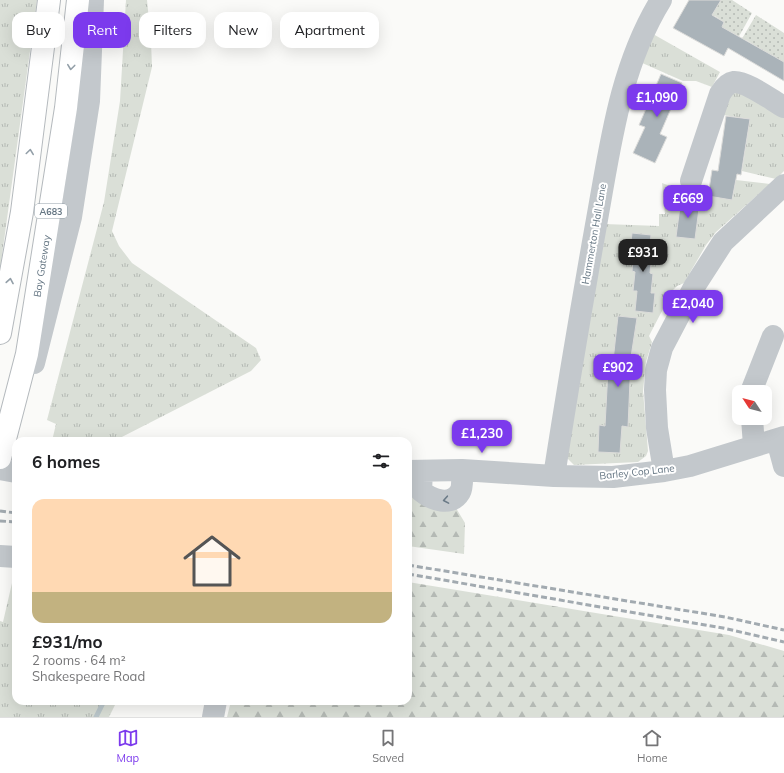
<!DOCTYPE html>
<meta charset="utf-8">
<style>
:root{--surface:#fff;--page:#f6f6f6;--text:#202124;--muted:#757577;--line:#e0e0e0;--accent:#7c3aed}
body{margin:0;font-family:Mulish,sans-serif;background:var(--page);color:var(--text);height:100vh;display:flex;flex-direction:column;font-size:15px;white-space:nowrap}
*{box-sizing:border-box;margin:0}
p{font-size:13px;color:var(--muted)}
.icon{flex:none;width:22px;height:22px;fill:none;stroke:currentColor;stroke-width:2;stroke-linecap:round;stroke-linejoin:round}
.map{position:relative;flex:1;overflow:hidden}
.details{position:absolute;left:12px;top:437px;width:400px;height:268px;display:flex;flex-direction:column;background:var(--surface);border-radius:12px;box-shadow:0 4px 16px #0002}
.details>*{flex:none}
.guide{position:absolute;left:12px;top:12px;width:400px;height:36px;display:flex;gap:8px}
.needle{width:26px;rotate:306deg}
.tools{position:absolute;left:732px;top:385px;display:grid;gap:8px}
.tools a{display:grid;place-items:center;width:40px;height:40px;border-radius:8px;background:var(--surface);box-shadow:0 4px 16px #0002;font-size:20px}
.price{position:absolute;translate:-50% -34px;padding:0 9px;border-radius:8px;background:var(--accent);color:#fff;font-size:13px;line-height:26px;filter:drop-shadow(0 1px 2px #0008)}
.price::after{content:'';position:absolute;left:50%;top:24px;width:12px;height:9px;margin-left:-6px;background:inherit;clip-path:polygon(0 0,100% 0,50% 100%)}
.price.active{background:#222;color:#fff}
ul{padding:0;list-style:none}
li{display:grid;align-content:center;gap:8px;height:212px;padding:0 20px}
li+li{border-top:1px solid var(--line)}
li span{display:grid;place-items:center;height:124px;border-radius:12px;color:#555}
li>.icon{margin-inline-start:auto}
span .icon{width:72px;height:72px;fill:#fffc;stroke-width:1}
li b{font-size:17px}
h2{display:flex;justify-content:space-between;align-items:center;height:48px;padding:0 20px;font-size:17px}
.tag{padding:0 14px;border-radius:12px;background:var(--surface);box-shadow:0 4px 16px #0002;font-size:14px;line-height:36px}
.tag.active{background:var(--accent);color:#fff}
.tab-bar{display:flex;justify-content:space-around;align-items:center;height:56px;border-top:1px solid var(--line);background:var(--surface);font-size:11px;color:var(--muted)}
.tab-bar a{display:grid;justify-items:center;gap:2px}
.tab-bar .active{color:var(--accent)}
.map>svg:first-child{display:block}
.grass{fill:url(#grass-tufts)}
.forest{fill:url(#forest-firs)}
.garden{fill:url(#garden-dots)}
.lines{fill:none;stroke-linecap:round;stroke-linejoin:round}
.stream{stroke:#bbc7cb;stroke-width:5}
.building{fill:#aab3b9;stroke:#dcdcda}
.highway-casing{stroke:#b4b9bd;stroke-width:24}
.minor{stroke:#c3c8cc;stroke-width:22}
.highway{stroke:#fff;stroke-width:22}
.rail{stroke:#a2aab0;stroke-width:3;stroke-dasharray:6 3;stroke-linecap:butt}
.oneway{stroke:#939fa8}
.oneway2{stroke:#6a7a87}
.labels{text-anchor:middle;dominant-baseline:central;stroke-width:4;stroke-linejoin:round;paint-order:stroke}
.shield{fill:#fff;stroke:#939fa8;stroke-width:1}
.shield-label{font-size:9px;font-weight:bold;fill:#657683}
.street-label{font-size:10px;fill:#657683;stroke:#fff}
</style>
<div class="map">
<svg width="784" height="717" viewBox="0 0 784 717">
<defs>
<pattern id="grass-tufts" width="24" height="20" patternUnits="userSpaceOnUse"><rect width="24" height="20" fill="#dadfd7"/><path d="M3 7l-1-3M5 7V3M7 7l1-3M15 17l-1-3M17 17v-4M19 17l1-3" fill="none" stroke="#b4b9b4"/></pattern>
<pattern id="forest-firs" width="22" height="20" patternUnits="userSpaceOnUse"><rect width="22" height="20" fill="#dadfd7"/><path d="M5 1l3.5 6h-7zM16 11l3.5 6h-7z" fill="#b4b9b4"/></pattern>
<pattern id="garden-dots" width="8" height="8" patternUnits="userSpaceOnUse"><rect width="8" height="8" fill="#dadfd7"/><path d="M2 2h.1M6 6h.1" fill="none" stroke="#b4b9b4" stroke-width="1.8" stroke-linecap="round"/></pattern>
</defs>
<rect width="100%" height="100%" fill="#fafaf8"/>
<path class="grass" d="M0,0H37L0,270Z
M126,0H147L151,41L152,67L112,231L119,246L132,263L256,348L261,360L251,371L114,441H52L56,424L47,420L104,202L120,101Z
M653,34L720,72L712,87L696,81H683L640,62Z
M735,91L784,113V171L776,179L742,171L750,119L723,115L729,97Z
M736,180L770,184L716,232L706,245L684,283L677,286L673,290L651,332L649,336L652,342L646,362L643,391L648,451L646,456L638,462L574,465L566,457L604,224L659,226V214H665L662,183L700,197L701,194L732,200Z
M15,570L16,701H117L109,717H0V621L3,622Z"/>
<path class="forest" d="M408,486L456,508L465,523L464,554L408,546Z
M408,582L729,635L784,651V717H227L231,701H408Z"/>
<path class="garden" d="M707,0H732L752,13L737,40L722,27L724,22L715,16L711,23Z
M756,15L784,33V63L746,40L743,45L740,42Z"/>
<g class="lines">
<path class="stream" d="M96,717L104,701"/>
</g>
<path class="building" d="M689,0H721L712,15L724,22L722,27L784,62V81L728,48L724,56L673,28Z
M661,74L682,83L660,134L667,137L655,163L633,153L645,127L639,125Z
M726,116L750,119L741,175L737,174L732,200L708,196L712,170L718,171Z
M681,199L700,201L695,239L676,237Z
M632,233L651,235L649,254H652L650,273L653,274L651,293H655L653,313L635,311L637,291H633L635,272L632,271L634,252H630Z
M618,316L637,318L631,357L628,427L622,426L620,453L598,452L599,425L605,426L608,370H612Z"/>
<g class="lines">
<defs>
<path id="highway" d="M0,333L22,212L49,0
M0,458L27,354L66,108L78,0"/>
</defs>
<use href="#highway" class="highway-casing"/>
<path class="minor" d="M691,181L720,94C723,89 727,83 734,82C746,81 773,101 784,107
M34,363L71,217L89,101L93,0
M751,392L773,336
M752,418L754,446
M777,440L784,466
M0,469L16,472
M408,471L462,470L554,476L613,477L664,471L690,466L784,437
M422,471L421,491C432,500 451,507 460,492C463,487 462,476 462,470
M664,471L657,428L655,390L656,370L662,348L694,287L723,242L784,185
M554,476C567,393 581,309 596,225C610,149 619,68 661,0
M0,556L16,557
M213,717L216,701"/>
<use href="#highway" class="highway"/>
<path class="rail" d="M0,511L16,513
M0,521L16,522
M408,565L725,617L784,630
M408,574L723,628L784,642"/>
</g>
<defs><path id="oneway-chevron" d="M-2-3.5L2.5 0L-2 3.5" fill="none" stroke-width="1.6" stroke-linecap="round" stroke-linejoin="round"/></defs>
<g class="oneway">
<use href="#oneway-chevron" transform="translate(71 67) rotate(97)"/>
<use href="#oneway-chevron" transform="translate(30 152) rotate(-82)"/>
<use href="#oneway-chevron" transform="translate(10 281) rotate(-80)"/>
</g>
<use class="oneway2" href="#oneway-chevron" transform="translate(446 500) rotate(170)"/>
<g class="labels">
<rect class="shield" x="35" y="204" width="32" height="14" rx="3"/>
<g class="shield-label">
<text x="51" y="211">A683</text>
</g>
<g class="street-label">
<text transform="translate(594 234) rotate(-80)">Hammerton Hall Lane</text>
<text transform="translate(42 266) rotate(-81)">Bay Gateway</text>
<text transform="translate(637 472) rotate(-6)">Barley Cop Lane</text>
</g>
</g>
</svg>
<div class="tools">
<a><svg class="needle" viewBox="-14 -14 28 28"><path d="M0-13l5 13h-10z" fill="#e53935"/><path d="M0 13l5-13h-10z" fill="#757577"/></svg></a>
</div>
<b class="price" style="left:657px;top:118px">£1,090</b>
<b class="price" style="left:688px;top:219px">£669</b>
<b class="price active" style="left:643px;top:273px">£931</b>
<b class="price" style="left:693px;top:324px">£2,040</b>
<b class="price" style="left:618px;top:388px">£902</b>
<b class="price" style="left:482px;top:454px">£1,230</b>
<div class="guide">
<a class="tag">Buy</a>
<a class="tag active">Rent</a>
<a class="tag">Filters</a>
<a class="tag">New</a>
<a class="tag">Apartment</a>
</div>
<section class="details">
<h2>6 homes<svg class="icon" aria-label="filters" viewBox="0 0 24 24"><path d="M4 7h16M4 17h16"/><circle cx="9" cy="7" r="2"/><circle cx="15" cy="17" r="2"/></svg></h2>
<ul>
<li><span style="background:linear-gradient(#ffd9b3 75%,#c2b280 0)"><svg class="icon" aria-label="home" viewBox="0 0 24 24"><path d="M3 11l9-7 9 7M6 9v11h12V9"/></svg></span><div><b>£931/mo</b><p>2 rooms · 64 m²</p><p>Shakespeare Road</p></div></li>
</ul>
</section>
</div>
<nav class="tab-bar">
<a class="active"><svg class="icon" aria-label="map" viewBox="0 0 24 24"><path d="M3 6l6-2 6 2 6-2v14l-6 2-6-2-6 2zM9 4v14M15 6v14"/></svg>Map</a>
<a><svg class="icon" aria-label="saved" viewBox="0 0 24 24"><path d="M7 4h10v16l-5-4-5 4z"/></svg>Saved</a>
<a><svg class="icon" aria-label="home" viewBox="0 0 24 24"><path d="M3 11l9-7 9 7M6 9v11h12V9"/></svg>Home</a>
</nav>
